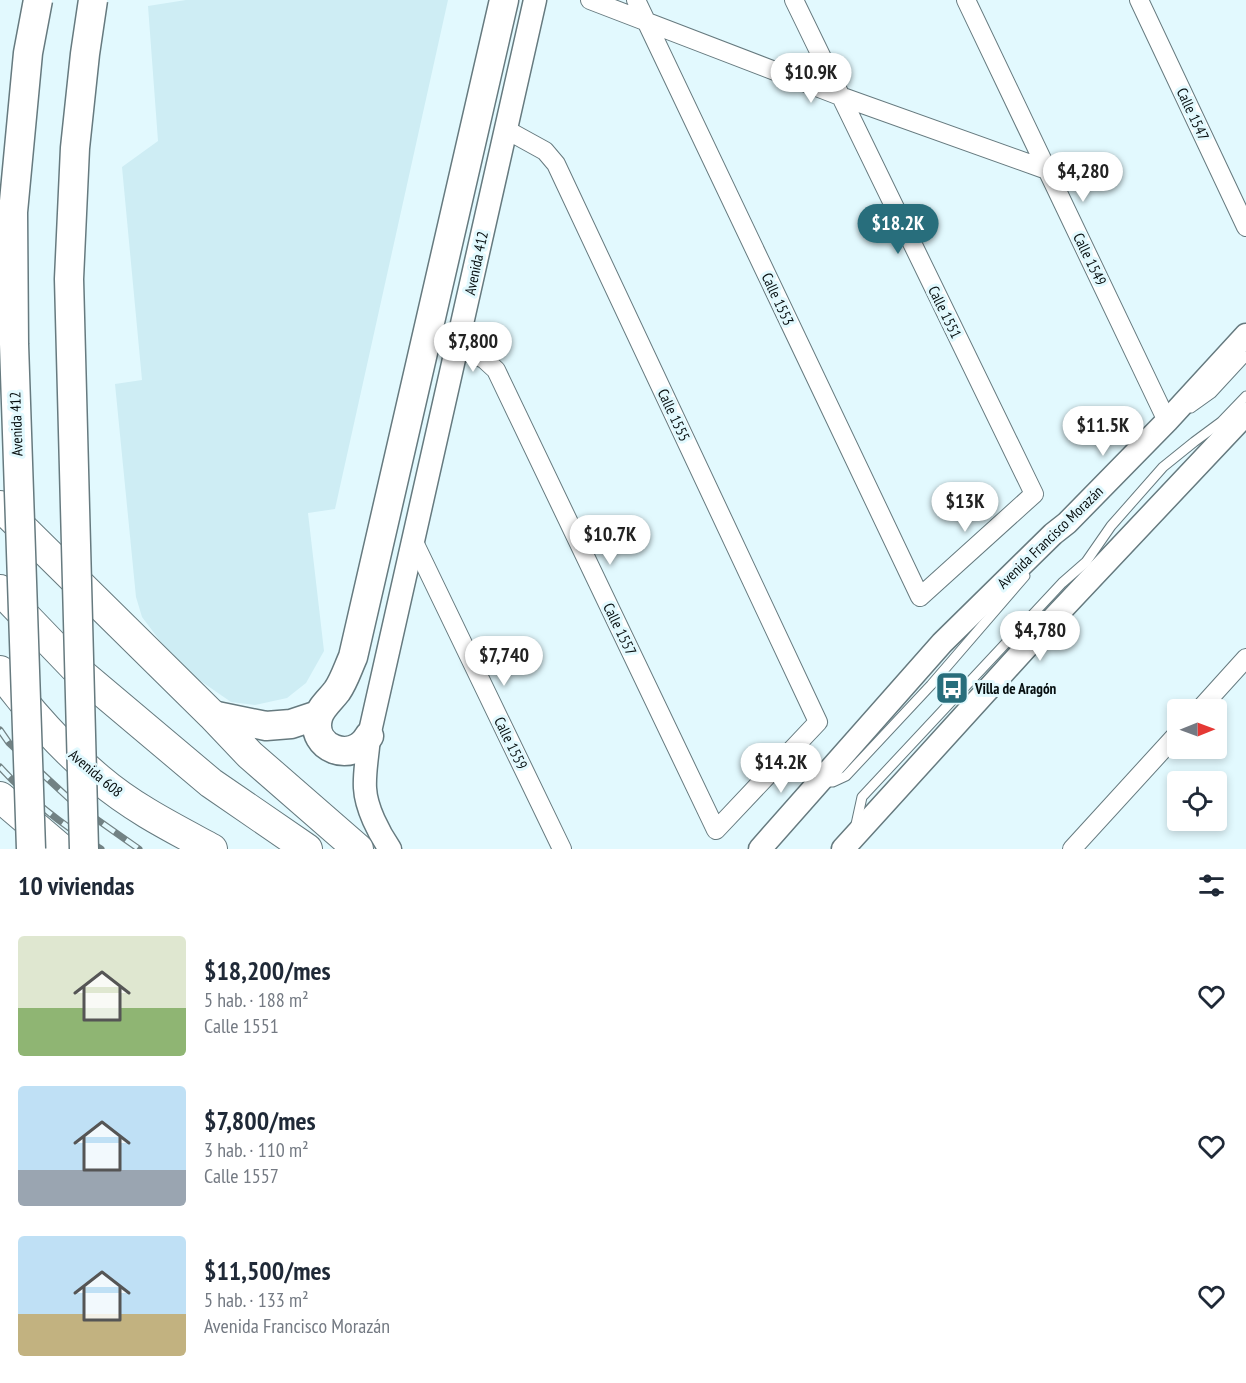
<!DOCTYPE html>
<html lang="es">
<meta charset="utf-8">
<style>
:root{--surface:#fff;--page:#f6f6f7;--text:#1f2937;--muted:#747a83;--accent:#286e7c}
body{margin:0;font-family:"PT Sans Narrow",sans-serif;background:var(--page);color:var(--text);height:100vh;display:flex;flex-direction:column;font-size:22px;white-space:nowrap}
*{box-sizing:border-box;margin:0}
p{font-size:20px;color:var(--muted)}
.icon{flex:none;width:33px;height:33px;fill:none;stroke:currentColor;stroke-width:2;stroke-linecap:round;stroke-linejoin:round}
.map{position:relative;height:849px;overflow:hidden}
.drawer{display:flex;flex-direction:column;background:var(--surface);flex:1}
.drawer>*{flex:none}
.needle{width:39px;rotate:89deg}
.fabs{position:absolute;left:1167px;top:699px;display:grid;gap:12px}
.fabs a{display:grid;place-items:center;width:60px;height:60px;border-radius:6px;background:var(--surface);box-shadow:0 3px 9px #0003;font-size:30px}
.price{position:absolute;translate:-50% -51px;padding:0 14px;border-radius:21px;background:#fff;color:#222;font-size:20px;line-height:39px;filter:drop-shadow(0 2px 3px #0008)}
.price::after{content:'';position:absolute;left:50%;top:36px;width:18px;height:14px;margin-left:-9px;background:inherit;clip-path:polygon(0 0,100% 0,50% 100%)}
.price.active{background:var(--accent);color:#fff}
ul{padding:0;list-style:none}
li{display:flex;align-items:center;gap:18px;height:150px;padding:0 18px}
li span{display:grid;place-items:center;flex:none;width:168px;height:120px;border-radius:6px;color:#555}
li>.icon{margin-inline-start:auto}
span .icon{width:72px;height:72px;fill:#fffc;stroke-width:1}
li b{font-size:26px}
h2{display:flex;justify-content:space-between;align-items:center;height:72px;padding:0 18px;font-size:26px}
.map>svg:first-child{display:block}
.built{fill:#ceedf4}
.lines{fill:none;stroke-linecap:round;stroke-linejoin:round}
.service-casing{stroke:#667a7f;stroke-width:11}
.minor-casing{stroke:#667a7f;stroke-width:20}
.tertiary-casing{stroke:#667a7f;stroke-width:25}
.primary-casing{stroke:#667a7f;stroke-width:31}
.trunk-casing{stroke:#667a7f;stroke-width:32}
.service{stroke:#fff;stroke-width:9}
.minor{stroke:#fff;stroke-width:18}
.tertiary{stroke:#fff;stroke-width:22}
.primary{stroke:#fff;stroke-width:28}
.trunk{stroke:#fff;stroke-width:30}
.rail-casing{stroke:#728284;stroke-width:7}
.rail{stroke:#e2f9fe;stroke-width:4.5;stroke-dasharray:14;stroke-linecap:butt}
.primary-bridge-casing{stroke:#667a7f;stroke-width:31;stroke-linecap:butt}
.primary-bridge{stroke:#fff;stroke-width:28}
.labels{text-anchor:middle;dominant-baseline:central;stroke-width:6;stroke-linejoin:round;paint-order:stroke}
.street-label{font-size:15px;fill:#060e0f;stroke:#e2f9fe}
.poi-label{font-size:15px;font-weight:bold;fill:#060e0f;stroke:#e2f9fe;text-anchor:start}
</style>
<div class="map">
<svg width="1246" height="849" viewBox="0 0 1246 849">
<rect width="100%" height="100%" fill="#e2f9fe"/>
<path class="built" d="M186,0H448L335,509L308,513L324,651L306,683L287,698L255,705L231,702L179,666L142,617L136,597L115,384L142,380L122,167L158,141L148,6Z"/>
<g class="lines">
<defs>
<path id="service" d="M1191,408L1212,393L1246,356
M823,782H833L846,776L931,685L1025,576
M855,829L862,797L1062,583L1086,562L1111,526L1163,467L1194,442L1221,422L1246,396"/>
<path id="minor" d="M590,0L840,96L1047,170
M636,0L920,597L1034,494L794,0
M966,0L1167,421
M1139,0L1246,227
M458,348L484,359L496,370L716,830L818,722L556,164L545,151L505,129
M413,540L562,849
M1199,710L1246,658
M1072,849L1178,733"/>
<path id="tertiary" d="M390,849C379,833 366,808 365,788C364,772 368,753 369,736L535,0
M760,849L942,643L1053,534L1067,523L1167,421L1246,335
M843,849L1032,641L1246,414"/>
<path id="primary" d="M212,715L266,726L291,724L318,715
M369,736C352,765 310,748 318,718C320,708 331,699 337,691C344,681 348,668 353,657L504,0"/>
<path id="trunk" d="M0,506L212,715L250,755L358,849
M0,590L78,671L211,783L307,849
M0,671C26,708 65,751 99,779C133,808 173,828 212,849
M0,797L61,849"/>
</defs>
<use href="#service" class="service-casing"/>
<use href="#minor" class="minor-casing"/>
<use href="#tertiary" class="tertiary-casing"/>
<use href="#primary" class="primary-casing"/>
<use href="#trunk" class="trunk-casing"/>
<use href="#service" class="service"/>
<use href="#minor" class="minor"/>
<use href="#tertiary" class="tertiary"/>
<use href="#primary" class="primary"/>
<use href="#trunk" class="trunk"/>
<defs>
<path id="rail" d="M0,730L9,743L75,804L139,849
M0,767C29,799 64,826 101,849"/>
</defs>
<use href="#rail" class="rail-casing"/>
<use href="#rail" class="rail"/>
<defs>
<path id="primary-bridge" d="M31,849L14,344L13,212L28,53L38,0
M84,849L69,279L75,148L85,54L93,0"/>
</defs>
<use href="#primary-bridge" class="primary-bridge-casing"/>
<use href="#primary-bridge" class="primary-bridge"/>
</g>
<defs>
<symbol id="bus-square" viewBox="-11 -11 22 22"><rect x="-9" y="-9" width="18" height="18" rx="4" fill="#286e7c" stroke="#e2f9fe"/><path d="M-5-6H5V4H4V6H2V4H-2V6H-4V4H-5ZM-3.5-4V0h7V-4ZM-3.5 1.2v1.5H-2V1.2ZM2 1.2v1.5H3.5V1.2Z" fill="#fff"/></symbol>
</defs>
<g fill-rule="evenodd">
<use href="#bus-square" x="933" y="669" width="38" height="38"/>
</g>
<g class="labels">
<g class="street-label">
<text transform="translate(1193 114) rotate(65)">Calle 1547</text>
<text transform="translate(1090 259) rotate(64)">Calle 1549</text>
<text transform="translate(476 263) rotate(-78)">Avenida 412</text>
<text transform="translate(778 299) rotate(65)">Calle 1553</text>
<text transform="translate(945 312) rotate(64)">Calle 1551</text>
<text transform="translate(674 415) rotate(65)">Calle 1555</text>
<text transform="translate(16 424) rotate(-92)">Avenida 412</text>
<text transform="translate(1050 537) rotate(-44)">Avenida Francisco Morazán</text>
<text transform="translate(620 629) rotate(64)">Calle 1557</text>
<text transform="translate(511 743) rotate(64)">Calle 1559</text>
<text transform="translate(96 773) rotate(40)">Avenida 608</text>
</g>
<g class="poi-label">
<text x="975" y="688">Villa de Aragón</text>
</g>
</g>
</svg>
<div class="fabs">
<a><svg class="needle" viewBox="-14 -14 28 28"><path d="M0-13l5 13h-10z" fill="#e53935"/><path d="M0 13l5-13h-10z" fill="#747a83"/></svg></a>
<a><svg class="icon" aria-label="locate" viewBox="0 0 24 24"><circle cx="12" cy="12" r="6"/><path d="M12 2v4M12 18v4M2 12h4M18 12h4"/></svg></a>
</div>
<b class="price" style="left:811px;top:104px">$10.9K</b>
<b class="price" style="left:1083px;top:203px">$4,280</b>
<b class="price active" style="left:898px;top:255px">$18.2K</b>
<b class="price" style="left:473px;top:373px">$7,800</b>
<b class="price" style="left:1103px;top:457px">$11.5K</b>
<b class="price" style="left:965px;top:533px">$13K</b>
<b class="price" style="left:610px;top:566px">$10.7K</b>
<b class="price" style="left:1040px;top:662px">$4,780</b>
<b class="price" style="left:504px;top:687px">$7,740</b>
<b class="price" style="left:781px;top:794px">$14.2K</b>
</div>
<section class="drawer">
<h2>10 viviendas<svg class="icon" aria-label="filters" viewBox="0 0 24 24"><path d="M4 7h16M4 17h16"/><circle cx="9" cy="7" r="2"/><circle cx="15" cy="17" r="2"/></svg></h2>
<ul>
<li><span style="background:linear-gradient(#dfe7d0 60%,#8fb573 0)"><svg class="icon" aria-label="home" viewBox="0 0 24 24"><path d="M3 11l9-7 9 7M6 9v11h12V9"/></svg></span><div><b>$18,200/mes</b><p>5 hab. · 188 m²</p><p>Calle 1551</p></div><svg class="icon" aria-label="heart" viewBox="0 0 24 24"><path d="M12 20l-8-8c-3-5 5-10 8-4 3-6 11-1 8 4z"/></svg></li>
<li><span style="background:linear-gradient(#bfe0f5 70%,#9aa5b1 0)"><svg class="icon" aria-label="home" viewBox="0 0 24 24"><path d="M3 11l9-7 9 7M6 9v11h12V9"/></svg></span><div><b>$7,800/mes</b><p>3 hab. · 110 m²</p><p>Calle 1557</p></div><svg class="icon" aria-label="heart" viewBox="0 0 24 24"><path d="M12 20l-8-8c-3-5 5-10 8-4 3-6 11-1 8 4z"/></svg></li>
<li><span style="background:linear-gradient(#bfe0f5 65%,#c2b280 0)"><svg class="icon" aria-label="home" viewBox="0 0 24 24"><path d="M3 11l9-7 9 7M6 9v11h12V9"/></svg></span><div><b>$11,500/mes</b><p>5 hab. · 133 m²</p><p>Avenida Francisco Morazán</p></div><svg class="icon" aria-label="heart" viewBox="0 0 24 24"><path d="M12 20l-8-8c-3-5 5-10 8-4 3-6 11-1 8 4z"/></svg></li>
</ul>
</section>
